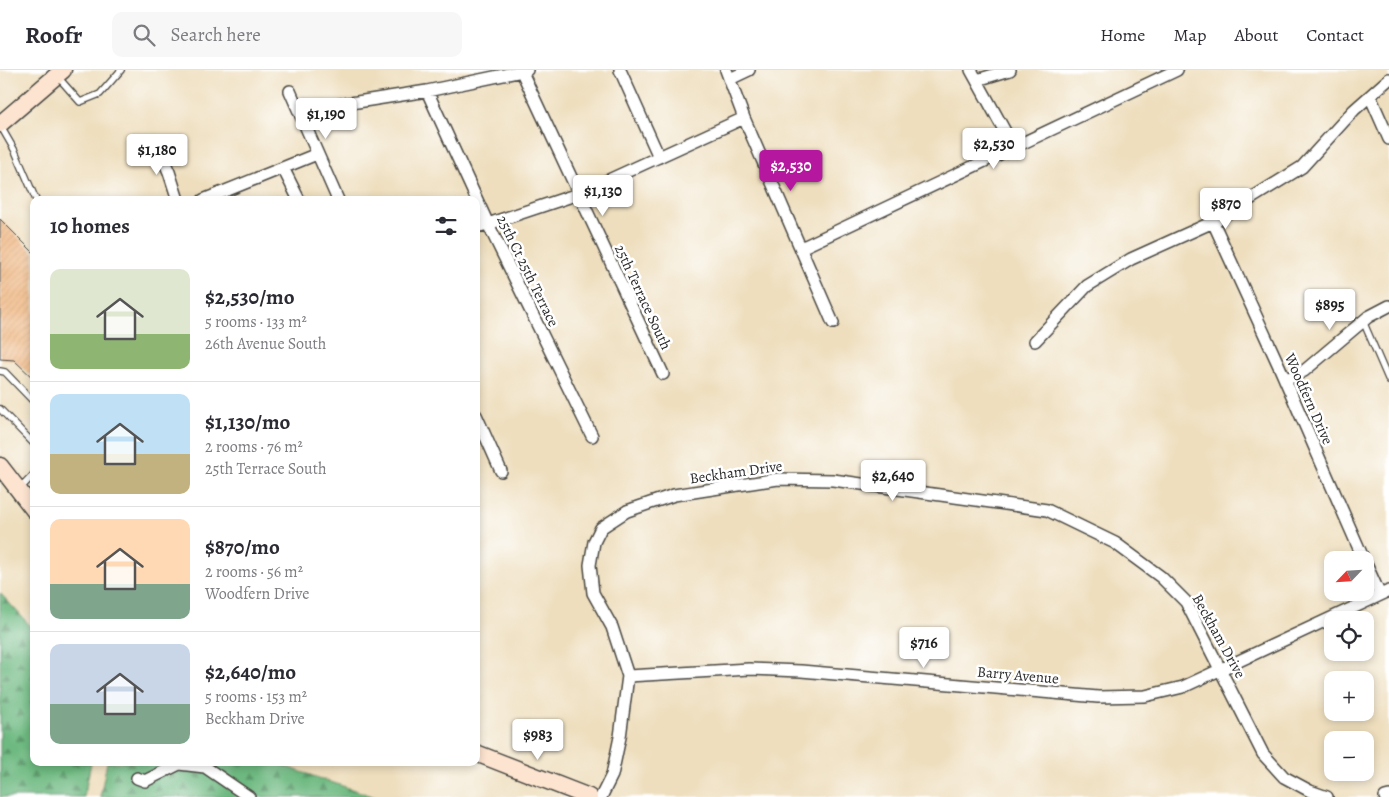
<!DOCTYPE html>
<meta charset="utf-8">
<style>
:root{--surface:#fff;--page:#f7f7f7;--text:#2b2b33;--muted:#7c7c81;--line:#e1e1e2;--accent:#b5179e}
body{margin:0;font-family:Alegreya,serif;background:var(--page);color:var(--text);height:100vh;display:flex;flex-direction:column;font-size:19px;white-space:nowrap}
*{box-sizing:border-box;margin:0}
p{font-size:16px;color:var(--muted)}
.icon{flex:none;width:28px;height:28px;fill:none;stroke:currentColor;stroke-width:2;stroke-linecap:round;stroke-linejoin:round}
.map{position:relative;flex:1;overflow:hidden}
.side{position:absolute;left:30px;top:126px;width:450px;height:570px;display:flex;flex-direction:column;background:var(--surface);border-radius:10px;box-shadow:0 2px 8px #0003}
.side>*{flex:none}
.needle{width:32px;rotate:245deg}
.tools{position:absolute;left:1324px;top:481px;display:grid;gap:10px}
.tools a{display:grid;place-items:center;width:50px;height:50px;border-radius:10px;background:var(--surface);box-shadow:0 2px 8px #0003;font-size:25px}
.price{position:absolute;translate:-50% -42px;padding:0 11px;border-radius:5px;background:#fff;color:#222;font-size:16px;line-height:32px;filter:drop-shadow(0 1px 2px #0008)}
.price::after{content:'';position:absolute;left:50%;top:30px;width:15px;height:11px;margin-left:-8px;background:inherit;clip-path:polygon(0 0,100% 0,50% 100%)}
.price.on{background:var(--accent);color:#fff}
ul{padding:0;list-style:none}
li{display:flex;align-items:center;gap:15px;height:125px;padding:0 20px}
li+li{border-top:1px solid var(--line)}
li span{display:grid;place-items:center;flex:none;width:140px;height:100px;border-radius:10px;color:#555}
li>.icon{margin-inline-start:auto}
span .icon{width:60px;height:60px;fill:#fffc;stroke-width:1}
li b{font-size:21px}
h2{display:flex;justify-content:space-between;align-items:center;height:60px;padding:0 20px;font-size:21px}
header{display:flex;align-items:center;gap:30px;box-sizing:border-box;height:70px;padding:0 25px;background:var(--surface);border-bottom:1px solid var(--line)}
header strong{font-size:24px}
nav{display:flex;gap:28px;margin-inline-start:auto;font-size:18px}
.search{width:350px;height:45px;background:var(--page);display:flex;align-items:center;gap:12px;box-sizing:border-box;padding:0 18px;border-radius:10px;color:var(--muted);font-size:19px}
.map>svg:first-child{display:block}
.forest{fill:url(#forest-firs);stroke:#4c7256}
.building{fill:url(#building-hatch)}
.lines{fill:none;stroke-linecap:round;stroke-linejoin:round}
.service-casing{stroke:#484641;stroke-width:8}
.minor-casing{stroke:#484641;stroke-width:14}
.secondary-casing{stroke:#484641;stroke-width:19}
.service{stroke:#fff;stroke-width:5.5}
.minor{stroke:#fff;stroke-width:11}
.secondary{stroke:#fde4d0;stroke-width:16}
.labels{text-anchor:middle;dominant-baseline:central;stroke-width:5;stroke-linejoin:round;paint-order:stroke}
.street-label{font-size:15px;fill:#2b2b2b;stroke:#fff}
</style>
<header>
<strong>Roofr</strong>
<div class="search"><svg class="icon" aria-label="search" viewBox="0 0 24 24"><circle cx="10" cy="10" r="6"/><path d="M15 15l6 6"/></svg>Search here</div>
<nav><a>Home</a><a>Map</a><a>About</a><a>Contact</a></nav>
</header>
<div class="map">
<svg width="1389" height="727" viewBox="0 0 1389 727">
<defs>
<pattern id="forest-firs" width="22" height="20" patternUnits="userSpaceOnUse" patternTransform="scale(1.25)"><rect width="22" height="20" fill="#6eb981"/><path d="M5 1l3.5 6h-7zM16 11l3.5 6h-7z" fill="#5b976a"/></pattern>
<pattern id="building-hatch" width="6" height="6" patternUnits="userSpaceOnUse" patternTransform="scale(1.25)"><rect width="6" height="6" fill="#f0b47c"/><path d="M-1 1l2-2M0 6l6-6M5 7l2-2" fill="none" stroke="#ce9b6b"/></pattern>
</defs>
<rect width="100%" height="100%" fill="#fff"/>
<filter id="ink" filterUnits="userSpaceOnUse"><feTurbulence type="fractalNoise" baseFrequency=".02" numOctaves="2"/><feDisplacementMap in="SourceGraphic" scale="10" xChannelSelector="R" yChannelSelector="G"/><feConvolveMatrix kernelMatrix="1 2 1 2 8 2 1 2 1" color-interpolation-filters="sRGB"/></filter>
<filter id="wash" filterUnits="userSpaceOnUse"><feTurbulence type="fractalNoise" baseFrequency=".0096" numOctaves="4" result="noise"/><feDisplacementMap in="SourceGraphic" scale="20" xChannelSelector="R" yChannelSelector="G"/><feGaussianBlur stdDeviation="1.12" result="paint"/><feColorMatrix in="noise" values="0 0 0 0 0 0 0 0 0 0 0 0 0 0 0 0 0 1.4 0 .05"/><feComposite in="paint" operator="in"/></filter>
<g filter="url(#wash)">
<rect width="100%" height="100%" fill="#eedebd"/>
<path class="forest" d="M0,523L34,560V692L91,693L84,727H0Z
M107,692L275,693L375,727H100Z"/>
<g id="blocks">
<path class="building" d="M0,149L34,183V309L14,290L0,289Z"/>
</g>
</g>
<g filter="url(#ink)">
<use href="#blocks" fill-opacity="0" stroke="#484641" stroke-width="1"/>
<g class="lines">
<defs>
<path id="service" d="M58,7L80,32L100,24L121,0
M0,55L15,81L36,130
M1363,251L1389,311
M0,301L5,302L32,330L34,329
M0,339L34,374
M20,419L34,404"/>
<path id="minor" d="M521,0L663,304
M620,0L659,87
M726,0L744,48L833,253
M971,0L1013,76
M730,9L749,0
M977,10L1010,0
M290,21L338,130
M427,21L488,154L592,366
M1370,26L1389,69
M300,41L427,21L527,0
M157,75L169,102L178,130
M283,98L299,130
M203,130L317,84
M1213,152L1279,296L1364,490
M476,157L488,154L578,124L744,48
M801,178L1177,0
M1035,271L1087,216L1131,189L1213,152L1302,97L1354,40L1389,9
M1285,310L1304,301L1368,247L1389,236
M476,345L501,401
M1365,492L1380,525
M628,606L749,599L801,601L1098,627L1145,626L1183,617L1389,521
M137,708L145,711L179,694L205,697L249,727
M601,727L612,705L620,667L628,606L612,557L593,523L590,495L594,472L601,458L627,441L674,425L778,409L833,410L1047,440L1115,473L1161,507L1186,532L1263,684L1284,707L1310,721L1327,727
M1385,727L1389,726"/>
<path id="secondary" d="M0,54L63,0
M0,396L34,440
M476,683L589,727"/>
</defs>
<use href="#service" class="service-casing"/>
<use href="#minor" class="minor-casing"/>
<use href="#secondary" class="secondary-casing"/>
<use href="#service" class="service"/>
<use href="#minor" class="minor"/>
<use href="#secondary" class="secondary"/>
</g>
</g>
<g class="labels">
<g class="street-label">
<text transform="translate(528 201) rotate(64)">25th Ct 25th Terrace</text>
<text transform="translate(643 227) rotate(65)">25th Terrace South</text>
<text transform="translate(1309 329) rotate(66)">Woodfern Drive</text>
<text transform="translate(736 402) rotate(-8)">Beckham Drive</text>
<text transform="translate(1219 566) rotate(61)">Beckham Drive</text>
<text transform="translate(1018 605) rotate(5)">Barry Avenue</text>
</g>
</g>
</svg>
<div class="tools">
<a><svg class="needle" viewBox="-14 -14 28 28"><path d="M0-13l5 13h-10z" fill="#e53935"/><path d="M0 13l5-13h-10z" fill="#7c7c81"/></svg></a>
<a><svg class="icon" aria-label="locate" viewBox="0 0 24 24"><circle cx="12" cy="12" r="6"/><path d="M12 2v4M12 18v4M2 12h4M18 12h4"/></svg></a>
<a>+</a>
<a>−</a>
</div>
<b class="price" style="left:326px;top:70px">$1,190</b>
<b class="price" style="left:994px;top:100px">$2,530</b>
<b class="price" style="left:157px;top:106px">$1,180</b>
<b class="price on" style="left:791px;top:122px">$2,530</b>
<b class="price" style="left:603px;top:147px">$1,130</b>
<b class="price" style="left:1226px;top:160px">$870</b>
<b class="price" style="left:1330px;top:261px">$895</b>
<b class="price" style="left:893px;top:432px">$2,640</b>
<b class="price" style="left:924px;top:599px">$716</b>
<b class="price" style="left:538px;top:691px">$983</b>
<section class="side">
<h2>10 homes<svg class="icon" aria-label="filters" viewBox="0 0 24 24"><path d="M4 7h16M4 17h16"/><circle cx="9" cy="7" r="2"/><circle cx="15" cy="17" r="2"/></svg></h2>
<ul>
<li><span style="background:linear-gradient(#dfe7d0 65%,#8fb573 0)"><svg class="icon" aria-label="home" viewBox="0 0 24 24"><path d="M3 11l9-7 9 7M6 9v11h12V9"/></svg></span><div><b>$2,530/mo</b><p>5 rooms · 133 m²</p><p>26th Avenue South</p></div></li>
<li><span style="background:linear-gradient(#bfe0f5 60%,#c2b280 0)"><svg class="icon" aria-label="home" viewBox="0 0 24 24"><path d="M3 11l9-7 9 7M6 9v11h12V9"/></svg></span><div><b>$1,130/mo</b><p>2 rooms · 76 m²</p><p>25th Terrace South</p></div></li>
<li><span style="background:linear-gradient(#ffd9b3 65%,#7fa58c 0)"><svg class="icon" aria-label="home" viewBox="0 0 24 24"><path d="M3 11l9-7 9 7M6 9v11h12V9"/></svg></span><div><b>$870/mo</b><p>2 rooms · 56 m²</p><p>Woodfern Drive</p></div></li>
<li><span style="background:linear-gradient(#c9d6e8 60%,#7fa58c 0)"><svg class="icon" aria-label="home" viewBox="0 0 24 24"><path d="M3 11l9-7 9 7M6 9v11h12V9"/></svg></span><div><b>$2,640/mo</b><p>5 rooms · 153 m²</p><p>Beckham Drive</p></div></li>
</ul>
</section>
</div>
